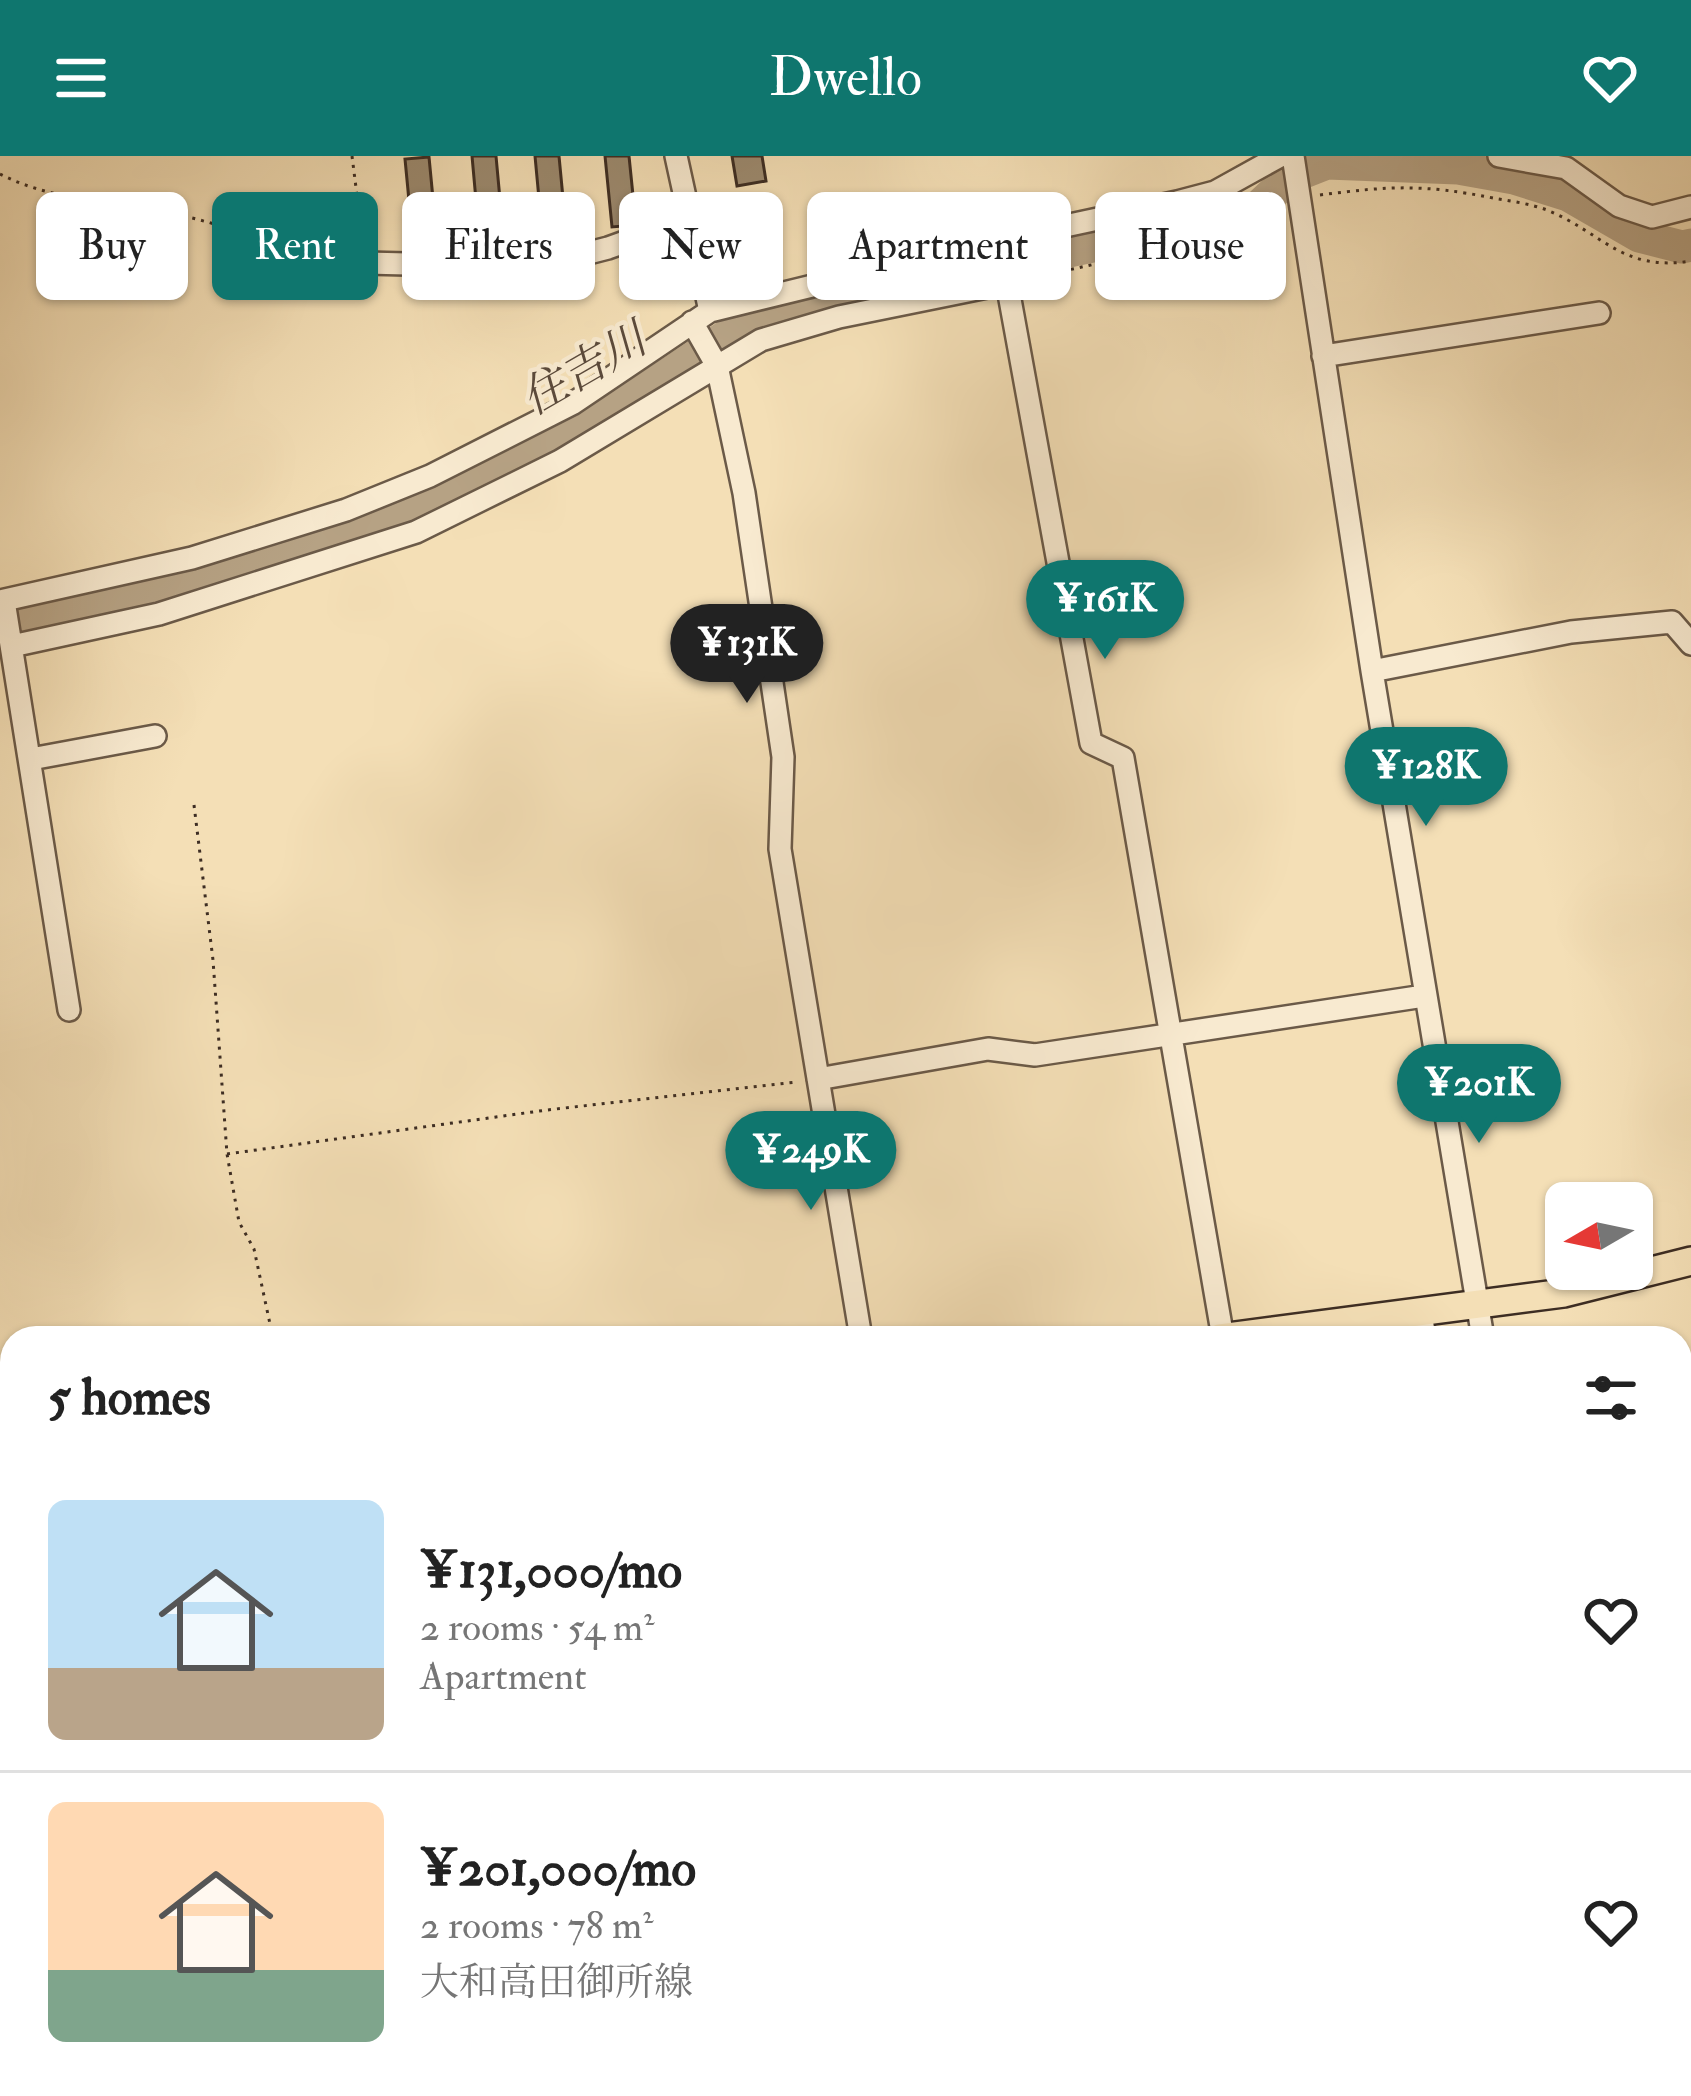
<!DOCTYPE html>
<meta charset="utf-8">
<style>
:root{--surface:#fff;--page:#f6f6f6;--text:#222;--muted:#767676;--line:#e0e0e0;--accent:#0f766e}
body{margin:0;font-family:"IM FELL Double Pica","Noto Serif JP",serif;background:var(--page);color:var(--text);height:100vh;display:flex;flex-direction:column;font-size:45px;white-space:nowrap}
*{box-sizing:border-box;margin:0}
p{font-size:39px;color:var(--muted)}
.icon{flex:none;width:66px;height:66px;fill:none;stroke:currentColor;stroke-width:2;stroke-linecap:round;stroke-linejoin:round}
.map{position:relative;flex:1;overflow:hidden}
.panel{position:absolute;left:0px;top:1170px;width:1692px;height:771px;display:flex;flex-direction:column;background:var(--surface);border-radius:36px 36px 0 0;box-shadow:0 3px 9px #0004}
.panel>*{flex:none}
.banner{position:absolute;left:36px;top:36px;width:1620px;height:108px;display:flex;gap:24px}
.needle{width:78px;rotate:261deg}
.buttons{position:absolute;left:1545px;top:1026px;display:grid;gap:24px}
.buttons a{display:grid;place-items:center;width:108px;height:108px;border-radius:18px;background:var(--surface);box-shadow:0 3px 9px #0004;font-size:60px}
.price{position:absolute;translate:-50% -102px;padding:0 27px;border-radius:42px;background:var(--accent);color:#fff;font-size:39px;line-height:78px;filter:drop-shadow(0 3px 6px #0008)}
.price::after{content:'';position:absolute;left:50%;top:72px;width:36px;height:27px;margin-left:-18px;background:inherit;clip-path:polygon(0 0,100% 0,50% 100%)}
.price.current{background:#222;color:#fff}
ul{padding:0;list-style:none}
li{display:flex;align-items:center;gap:36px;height:300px;padding:0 48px}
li+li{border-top:3px solid var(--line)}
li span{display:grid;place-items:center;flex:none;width:336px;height:240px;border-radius:18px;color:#555}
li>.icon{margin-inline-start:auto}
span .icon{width:144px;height:144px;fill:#fffc;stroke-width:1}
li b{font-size:51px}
h2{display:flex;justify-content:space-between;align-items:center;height:144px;padding:0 48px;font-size:51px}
.tag{padding:0 42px;border-radius:18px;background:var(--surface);box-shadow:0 3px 9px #0004;font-size:42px;line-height:108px}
.tag.current{background:var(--accent);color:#fff}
header{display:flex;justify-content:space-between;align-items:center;height:156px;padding:0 48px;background:var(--accent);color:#fff;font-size:54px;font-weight:600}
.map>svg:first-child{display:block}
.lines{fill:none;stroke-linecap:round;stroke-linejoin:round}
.river{stroke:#b6a284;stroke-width:33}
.building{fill:#9c8a6f;stroke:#3d2d23;stroke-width:3}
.minor-casing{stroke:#6b5a48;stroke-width:26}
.major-casing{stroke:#3d2d23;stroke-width:32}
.path{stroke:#3d2d23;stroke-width:3;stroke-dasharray:3 6;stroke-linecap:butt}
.minor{stroke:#f8ead0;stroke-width:21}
.major{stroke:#f4dfb6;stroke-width:27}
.labels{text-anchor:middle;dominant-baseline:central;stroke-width:9;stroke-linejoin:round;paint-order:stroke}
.water-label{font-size:45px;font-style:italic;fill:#5b4a3b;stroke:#f8ead0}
</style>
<header><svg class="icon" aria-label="menu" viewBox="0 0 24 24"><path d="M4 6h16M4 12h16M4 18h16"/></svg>Dwello<svg class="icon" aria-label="heart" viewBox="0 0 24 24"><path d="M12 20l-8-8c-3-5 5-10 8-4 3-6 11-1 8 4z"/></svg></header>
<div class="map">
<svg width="1691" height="1940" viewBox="0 0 1691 1940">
<rect width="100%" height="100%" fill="#f4dfb6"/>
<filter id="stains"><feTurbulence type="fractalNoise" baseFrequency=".00167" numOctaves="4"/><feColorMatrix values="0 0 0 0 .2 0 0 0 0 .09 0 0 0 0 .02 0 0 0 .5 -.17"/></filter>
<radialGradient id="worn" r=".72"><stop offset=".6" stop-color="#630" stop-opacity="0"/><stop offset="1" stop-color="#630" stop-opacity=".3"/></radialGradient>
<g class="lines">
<path class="river" d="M0,465L147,438L428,348L605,260L737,173L827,146L1116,85L1208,71L1256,53L1289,22L1327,7L1458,12L1514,22L1568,39L1639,80L1682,91L1691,89"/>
</g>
<path class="building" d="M472,0H496L504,87L480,89Z
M535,0H559L567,84L543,86Z
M605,0H629L636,69L612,71Z
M732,0H762L766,25L737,30Z
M429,1L438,95L414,97L405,3Z"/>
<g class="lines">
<defs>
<path id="minor" d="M676,0L710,155
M1293,0L1372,515L1483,1182
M1499,0L1566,12L1619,50L1652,61L1691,51
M366,107L534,111L608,92L691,62
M692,166L717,210L744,337L783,601L780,693L861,1182
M1323,200L1599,157
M0,445L192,402L346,354L430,320L572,248L710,155L1009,82L1177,46L1215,36L1280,0
M4,445L69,854
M12,490L159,458L416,376L560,305L761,184L839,161L1007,127L1091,587L1123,602L1223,1182
M1372,515L1571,476L1672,466L1691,488
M31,603L155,580
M818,923L988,893L1035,899L1424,840
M1421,1157L1425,1182
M1680,1409L1691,1408
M0,1437L12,1514
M1680,1694L1691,1692
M1680,1813L1689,1812L1681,1752
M1680,1892L1689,1940
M95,1929L96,1940
M397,1929L399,1940
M673,1929L675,1940
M974,1929L975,1940
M1297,1929L1299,1940
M1585,1929L1588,1940"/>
<path id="major" d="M1220,1182L1564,1137L1691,1105
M0,1365L12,1363"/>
</defs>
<use href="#minor" class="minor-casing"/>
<use href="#major" class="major-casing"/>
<path class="path" d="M352,0L363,87
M0,18C50,44 109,45 164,56C226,67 284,94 346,104
M1320,39C1390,30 1423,28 1493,42C1511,45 1531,48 1547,54C1603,77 1622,116 1691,105
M1027,123L1191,87L1282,48
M194,649L213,804L227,998L239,1066L254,1093L273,1182
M227,998L547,954L796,926"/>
<use href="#minor" class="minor"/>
<use href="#major" class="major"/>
</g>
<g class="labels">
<g class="water-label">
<text transform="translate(584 214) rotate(-30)">住吉川</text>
</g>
</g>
<rect width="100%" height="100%" filter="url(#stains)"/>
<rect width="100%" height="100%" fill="url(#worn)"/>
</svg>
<div class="buttons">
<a><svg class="needle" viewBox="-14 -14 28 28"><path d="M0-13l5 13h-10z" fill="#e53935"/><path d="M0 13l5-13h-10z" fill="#767676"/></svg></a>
</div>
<b class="price" style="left:1105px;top:506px">¥161K</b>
<b class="price current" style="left:747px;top:550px">¥131K</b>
<b class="price" style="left:1426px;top:673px">¥128K</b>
<b class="price" style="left:1479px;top:990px">¥201K</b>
<b class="price" style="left:811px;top:1057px">¥249K</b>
<div class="banner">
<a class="tag">Buy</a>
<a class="tag current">Rent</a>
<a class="tag">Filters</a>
<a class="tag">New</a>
<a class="tag">Apartment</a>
<a class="tag">House</a>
</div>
<section class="panel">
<h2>5 homes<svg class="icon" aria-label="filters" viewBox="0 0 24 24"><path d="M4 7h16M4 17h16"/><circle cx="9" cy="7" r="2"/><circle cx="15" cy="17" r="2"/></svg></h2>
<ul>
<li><span style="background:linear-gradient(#bfe0f5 70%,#b9a48a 0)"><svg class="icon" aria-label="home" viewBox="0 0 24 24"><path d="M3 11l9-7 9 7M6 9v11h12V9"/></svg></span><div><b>¥131,000/mo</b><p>2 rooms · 54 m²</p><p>Apartment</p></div><svg class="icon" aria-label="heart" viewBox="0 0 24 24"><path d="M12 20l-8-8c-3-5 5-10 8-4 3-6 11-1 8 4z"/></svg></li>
<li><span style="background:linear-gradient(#ffd9b3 70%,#7fa58c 0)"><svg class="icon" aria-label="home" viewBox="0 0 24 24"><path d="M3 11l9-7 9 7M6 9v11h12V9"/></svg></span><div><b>¥201,000/mo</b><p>2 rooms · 78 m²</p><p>大和高田御所線</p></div><svg class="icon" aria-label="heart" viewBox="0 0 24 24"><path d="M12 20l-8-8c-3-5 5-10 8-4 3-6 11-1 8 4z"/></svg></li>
</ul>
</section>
</div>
